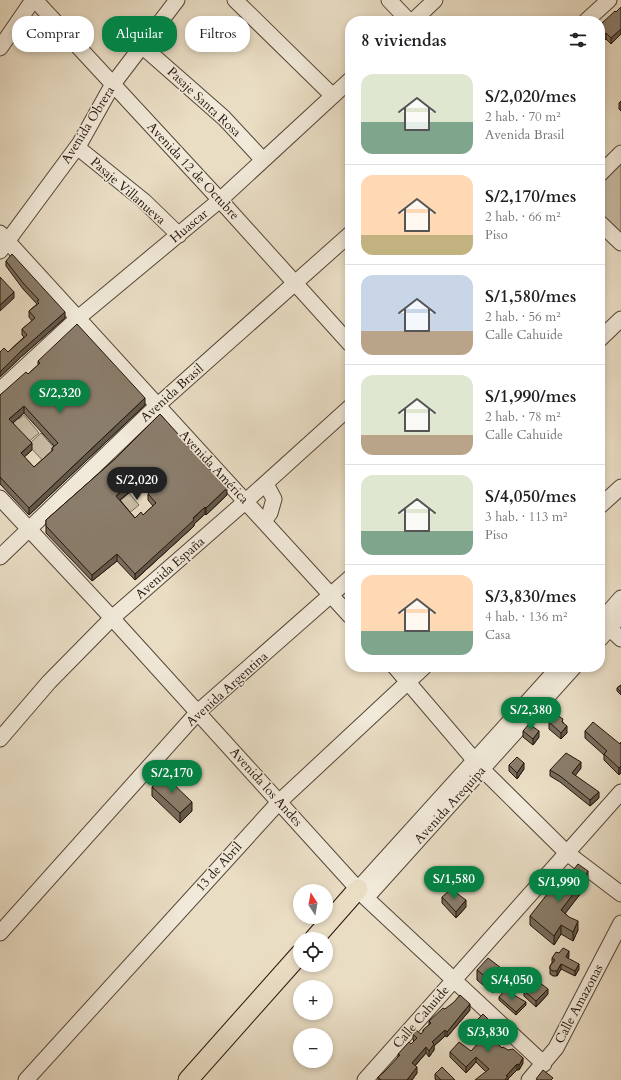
<!DOCTYPE html>
<html lang="es">
<meta charset="utf-8">
<style>
:root{--surface:#fff;--page:#f2f2f2;--text:#202124;--muted:#757577;--line:#e0e0e0;--accent:#0b8043}
body{margin:0;font-family:Cardo,serif;background:var(--page);color:var(--text);height:100vh;display:flex;flex-direction:column;font-size:15px;white-space:nowrap}
*{box-sizing:border-box;margin:0}
p{font-size:13px;color:var(--muted)}
.icon{flex:none;width:22px;height:22px;fill:none;stroke:currentColor;stroke-width:2;stroke-linecap:round;stroke-linejoin:round}
.map{position:relative;flex:1;overflow:hidden}
.panel{position:absolute;left:345px;top:16px;width:260px;height:656px;display:flex;flex-direction:column;background:var(--surface);border-radius:16px;box-shadow:0 2px 6px #0003}
.panel>*{flex:none}
.top-card{position:absolute;left:12px;top:16px;width:273px;height:36px;display:flex;gap:8px}
.needle{width:26px;rotate:349deg}
.fabs{position:absolute;left:293px;top:884px;display:grid;gap:8px}
.fabs a{display:grid;place-items:center;width:40px;height:40px;border-radius:50%;background:var(--surface);box-shadow:0 2px 6px #0003;font-size:20px}
.price{position:absolute;translate:-50% -34px;padding:0 9px;border-radius:14px;background:var(--accent);color:#fff;font-size:13px;line-height:26px;filter:drop-shadow(0 1px 2px #0008)}
.price::after{content:'';position:absolute;left:50%;top:24px;width:12px;height:9px;margin-left:-6px;background:inherit;clip-path:polygon(0 0,100% 0,50% 100%)}
.price.on{background:#222;color:#fff}
ul{padding:0;list-style:none}
li{display:flex;align-items:center;gap:12px;height:100px;padding:0 16px}
li+li{border-top:1px solid var(--line)}
li span{display:grid;place-items:center;flex:none;width:112px;height:80px;border-radius:12px;color:#555}
li>.icon{margin-inline-start:auto}
span .icon{width:48px;height:48px;fill:#fffc;stroke-width:1}
li b{font-size:17px}
h2{display:flex;justify-content:space-between;align-items:center;height:48px;padding:0 16px;font-size:17px}
.chip{padding:0 14px;border-radius:16px;background:var(--surface);box-shadow:0 2px 6px #0003;font-size:14px;line-height:36px}
.chip.on{background:var(--accent);color:#fff}
.map>svg:first-child{display:block}
.green{fill:#c8bba4;stroke:#766857}
.lines{fill:none;stroke-linecap:round;stroke-linejoin:round}
.minor-casing{stroke:#554638;stroke-width:17}
.major-casing{stroke:#24140a;stroke-width:21}
.minor{stroke:#f1e9d9;stroke-width:15}
.major{stroke:#e9ddc4;stroke-width:19}
.wall{fill:#776c5c;stroke:#24140a;fill-rule:evenodd}
.shaded-wall{fill:#61584b;stroke:#24140a}
.building{fill:#8a7d6b;stroke:#24140a;fill-rule:evenodd}
.labels{text-anchor:middle;dominant-baseline:central;stroke-width:3;stroke-linejoin:round;paint-order:stroke}
.street-label{font-size:13px;fill:#24140a;stroke:#f1e9d9}
</style>
<div class="map">
<svg width="621" height="1080" viewBox="0 0 621 1080">
<rect width="100%" height="100%" fill="#e9ddc4"/>
<filter id="stains"><feTurbulence type="fractalNoise" baseFrequency=".005" numOctaves="4"/><feColorMatrix values="0 0 0 0 .2 0 0 0 0 .09 0 0 0 0 .02 0 0 0 .5 -.17"/></filter>
<radialGradient id="worn" r=".72"><stop offset=".6" stop-color="#630" stop-opacity="0"/><stop offset="1" stop-color="#630" stop-opacity=".3"/></radialGradient>
<path class="green" d="M621,160V232L600,213V181Z
M16,415L19,419L24,415L39,433L27,443L8,422Z
M41,433L56,450L46,464L28,445Z
M129,493L139,505L128,514L118,503Z"/>
<g class="lines">
<defs>
<path id="minor" d="M35,0L220,200L350,344
M235,0L333,96
M389,0L409,21
M413,21L435,0
M586,21L609,0
M142,46L224,118L263,160
M0,48L33,0
M77,147L144,201L179,235
M600,174L621,153
M600,223L621,243
M0,233L350,616
M0,251L80,143L113,84L177,0
M600,339L621,319
M0,390L78,318L220,200L350,80
M0,498L112,618L366,898L544,1064
M600,506L621,487
M264,521L270,513L274,499L266,484
M0,557L158,405L350,234
M600,622L621,598
M603,622L621,639
M600,639L621,615
M395,667L482,769L567,853L621,894
M0,739L49,682L112,618L246,501L350,407
M358,889L559,667
M366,898L574,667
M0,933L198,712L350,578
M26,1080L279,802L424,667
M365,1080L621,792
M529,1080L556,1048L621,923"/>
<path id="major" d="M314,939L358,889
M188,1080L300,954"/>
</defs>
<use href="#minor" class="minor-casing"/>
<use href="#major" class="major-casing"/>
<use href="#minor" class="minor"/>
<use href="#major" class="major"/>
</g>
<path class="wall" d="M621,7V34L611,44L606,39L601,44L600,43V25L616,12Z
M621,101V111L619,109V103Z
M6,261L65,318L21,357L0,377V352H8L24,337L22,335V329L32,321L29,317V311L37,304L23,289L6,266Z
M38,361L145,405L29,515L0,484V395L28,374L38,365ZM24,413L54,446L52,448V451L34,467L24,457L32,450L13,423Z
M160,414L227,495L206,515L205,514L194,524V526L135,580L117,561L92,581L46,533V520L115,459ZM149,476L158,485L148,494V500L153,506L143,515L135,518L120,500Z
M621,685V695L617,691V688Z
M549,722H563L567,733L561,739L549,729Z
M523,731L539,737L533,745L523,737Z
M585,731L620,744L619,775L604,760V755L585,738Z
M509,765L524,769L517,779L509,771Z
M581,768L575,775L599,798L590,806L560,782L550,776V770Z
M152,787L192,811L180,823L152,796Z
M588,880L581,893L565,913L578,930L573,941L561,934L554,945L530,925V916L563,883Z
M442,897L466,907L456,918L442,903Z
M559,953L569,956L568,958L579,969L575,976L561,969L557,976H553L550,974V966L552,963V958Z
M477,970L505,980L493,993L477,980Z
M524,991L548,994L536,1007L524,996Z
M499,997L526,1005L516,1015L499,1000Z
M445,1009L470,1010L447,1037L445,1036L434,1046V1050L429,1057L426,1053L415,1066L417,1073L412,1080H378V1077L384,1072L398,1058V1054L411,1044L414,1041L413,1040V1034H421L423,1032V1030L429,1025V1021Z
M470,1027L497,1033L492,1039L502,1048L523,1063L519,1070H517L508,1079V1080L486,1072L476,1062L466,1073L450,1057V1052L471,1051L480,1042L470,1033Z
M435,1074L455,1080H436L435,1079Z"/>
<path class="shaded-wall" d="M621,29V34L611,44V38Z
M606,33V39L601,44V39Z
M14,292V298L0,311V305Z
M65,312V318L21,357L0,377V372L21,351Z
M145,398V405L29,515V508Z
M24,406V413L9,426V419Z
M32,443V450L21,460V453Z
M149,469V476L116,503V496Z
M227,488V495L206,515V508Z
M205,507V514L194,524V526L135,580V574Z
M117,554V561L92,581V575Z
M567,726V733L561,739V733Z
M539,731V737L533,745V739Z
M581,762V768L572,780V773Z
M524,763V769L517,779V773Z
M621,766V773L619,775V768Z
M599,792V798L590,806V800Z
M192,802V811L180,823V813Z
M588,871V880L581,893L561,919V910Z
M466,900V907L456,918V912Z
M578,921V930L573,941V932Z
M561,925V934L554,945V936Z
M569,951V956L566,962V957Z
M561,964V969L557,976V971Z
M579,964V969L575,976V971Z
M505,971V980L493,993V983Z
M548,989V994L536,1007V1001Z
M526,1002V1005L516,1015V1012Z
M470,1004V1010L447,1037V1032Z
M497,1028V1033L489,1042V1036Z
M445,1030V1036L434,1046V1050L429,1057V1051L432,1042Z
M426,1047V1053L412,1069V1063Z
M476,1057V1062L466,1073V1067Z
M523,1058V1063L519,1070V1065Z
M517,1064V1070L508,1079V1080H505L506,1076Z
M417,1067V1073L412,1080H407Z"/>
<path class="building" d="M621,7V29L611,38L606,33L601,39L600,38V25L615,11L616,12Z
M12,254L65,312L21,351L0,372V352L4,348L8,352L27,335L22,329L35,318L29,311L39,303L37,301L39,300L23,283L6,261Z
M0,277L14,292L0,305Z
M77,324L145,398L29,508L0,477V395L26,372L28,374L40,363L38,361ZM24,406L58,443L52,448L53,450L34,467L21,453L32,443L9,419Z
M160,414L227,488L206,508L205,507L193,518L194,520L135,574L117,554L92,575L46,526V520L115,459ZM149,469L161,482L148,494L156,503L143,515L141,512L135,518L116,496Z
M621,685V692L617,688Z
M557,715L563,719L562,722L567,726L561,733L549,722Z
M593,722L620,744L621,742V766L619,768L604,754L607,751L585,731Z
M529,724L539,731L533,739L523,731Z
M566,753L581,762L572,773L599,792L590,800L560,776L550,770Z
M517,757L524,763L517,773L509,765Z
M165,776L192,802L180,813L152,787Z
M578,864L588,871L581,884L561,910L569,917L578,921L573,932L561,925L554,936L530,916L559,879L563,883Z
M451,889L466,900L456,912L442,897Z
M563,948L569,951L566,957L579,964L575,971L561,964L557,971H553L550,969V966L555,960L552,958L556,952L559,953Z
M488,958L505,971L493,983L477,970Z
M535,979L548,989L536,1001L524,991Z
M505,990L526,1002L516,1012L499,997Z
M460,995L470,1004L447,1032L445,1030L432,1042L434,1044L429,1051L426,1047L412,1063L417,1067L407,1080H381L378,1077L384,1072L400,1055L398,1054L409,1042L411,1044L417,1038L413,1034L416,1030L421,1034L424,1030H423L431,1023L429,1021L443,1008L445,1009L454,1002Z
M483,1014L497,1028L489,1036L502,1048L503,1047L508,1050L513,1049L523,1058L519,1065L517,1064L506,1076H508L505,1080H475L489,1069L476,1057L466,1067L450,1052L459,1042L471,1051L482,1039L470,1027Z
M442,1067L455,1080H441L435,1074Z
M543,1070L553,1078L551,1080H538L536,1079Z"/>
<g class="labels">
<g class="street-label">
<text transform="translate(204 102) rotate(43)">Pasaje Santa Rosa</text>
<text transform="translate(88 125) rotate(-58)">Avenida Obrera</text>
<text transform="translate(193 171) rotate(47)">Avenida 12 de Octubre</text>
<text transform="translate(128 191) rotate(41)">Pasaje Villanueva</text>
<text transform="translate(189 226) rotate(-40)">Huascar</text>
<text transform="translate(172 393) rotate(-42)">Avenida Brasil</text>
<text transform="translate(214 467) rotate(47)">Avenida América</text>
<text transform="translate(170 568) rotate(-41)">Avenida España</text>
<text transform="translate(227 689) rotate(-42)">Avenida Argentina</text>
<text transform="translate(266 787) rotate(48)">Avenida los Andes</text>
<text transform="translate(450 805) rotate(-48)">Avenida Arequipa</text>
<text transform="translate(219 867) rotate(-48)">13 de Abril</text>
<text transform="translate(579 1004) rotate(-62)">Calle Amazonas</text>
<text transform="translate(421 1017) rotate(-49)">Calle Cahuide</text>
</g>
</g>
<rect width="100%" height="100%" filter="url(#stains)"/>
<rect width="100%" height="100%" fill="url(#worn)"/>
</svg>
<div class="fabs">
<a><svg class="needle" viewBox="-14 -14 28 28"><path d="M0-13l5 13h-10z" fill="#e53935"/><path d="M0 13l5-13h-10z" fill="#757577"/></svg></a>
<a><svg class="icon" aria-label="locate" viewBox="0 0 24 24"><circle cx="12" cy="12" r="6"/><path d="M12 2v4M12 18v4M2 12h4M18 12h4"/></svg></a>
<a>+</a>
<a>−</a>
</div>
<b class="price" style="left:60px;top:414px">S/2,320</b>
<b class="price on" style="left:137px;top:501px">S/2,020</b>
<b class="price" style="left:531px;top:731px">S/2,380</b>
<b class="price" style="left:172px;top:794px">S/2,170</b>
<b class="price" style="left:454px;top:900px">S/1,580</b>
<b class="price" style="left:559px;top:903px">S/1,990</b>
<b class="price" style="left:512px;top:1001px">S/4,050</b>
<b class="price" style="left:488px;top:1053px">S/3,830</b>
<div class="top-card">
<a class="chip">Comprar</a>
<a class="chip on">Alquilar</a>
<a class="chip">Filtros</a>
</div>
<section class="panel">
<h2>8 viviendas<svg class="icon" aria-label="filters" viewBox="0 0 24 24"><path d="M4 7h16M4 17h16"/><circle cx="9" cy="7" r="2"/><circle cx="15" cy="17" r="2"/></svg></h2>
<ul>
<li><span style="background:linear-gradient(#dfe7d0 60%,#7fa58c 0)"><svg class="icon" aria-label="home" viewBox="0 0 24 24"><path d="M3 11l9-7 9 7M6 9v11h12V9"/></svg></span><div><b>S/2,020/mes</b><p>2 hab. · 70 m²</p><p>Avenida Brasil</p></div></li>
<li><span style="background:linear-gradient(#ffd9b3 75%,#c2b280 0)"><svg class="icon" aria-label="home" viewBox="0 0 24 24"><path d="M3 11l9-7 9 7M6 9v11h12V9"/></svg></span><div><b>S/2,170/mes</b><p>2 hab. · 66 m²</p><p>Piso</p></div></li>
<li><span style="background:linear-gradient(#c9d6e8 70%,#b9a48a 0)"><svg class="icon" aria-label="home" viewBox="0 0 24 24"><path d="M3 11l9-7 9 7M6 9v11h12V9"/></svg></span><div><b>S/1,580/mes</b><p>2 hab. · 56 m²</p><p>Calle Cahuide</p></div></li>
<li><span style="background:linear-gradient(#dfe7d0 75%,#b9a48a 0)"><svg class="icon" aria-label="home" viewBox="0 0 24 24"><path d="M3 11l9-7 9 7M6 9v11h12V9"/></svg></span><div><b>S/1,990/mes</b><p>2 hab. · 78 m²</p><p>Calle Cahuide</p></div></li>
<li><span style="background:linear-gradient(#dfe7d0 70%,#7fa58c 0)"><svg class="icon" aria-label="home" viewBox="0 0 24 24"><path d="M3 11l9-7 9 7M6 9v11h12V9"/></svg></span><div><b>S/4,050/mes</b><p>3 hab. · 113 m²</p><p>Piso</p></div></li>
<li><span style="background:linear-gradient(#ffd9b3 70%,#7fa58c 0)"><svg class="icon" aria-label="home" viewBox="0 0 24 24"><path d="M3 11l9-7 9 7M6 9v11h12V9"/></svg></span><div><b>S/3,830/mes</b><p>4 hab. · 136 m²</p><p>Casa</p></div></li>
</ul>
</section>
</div>
